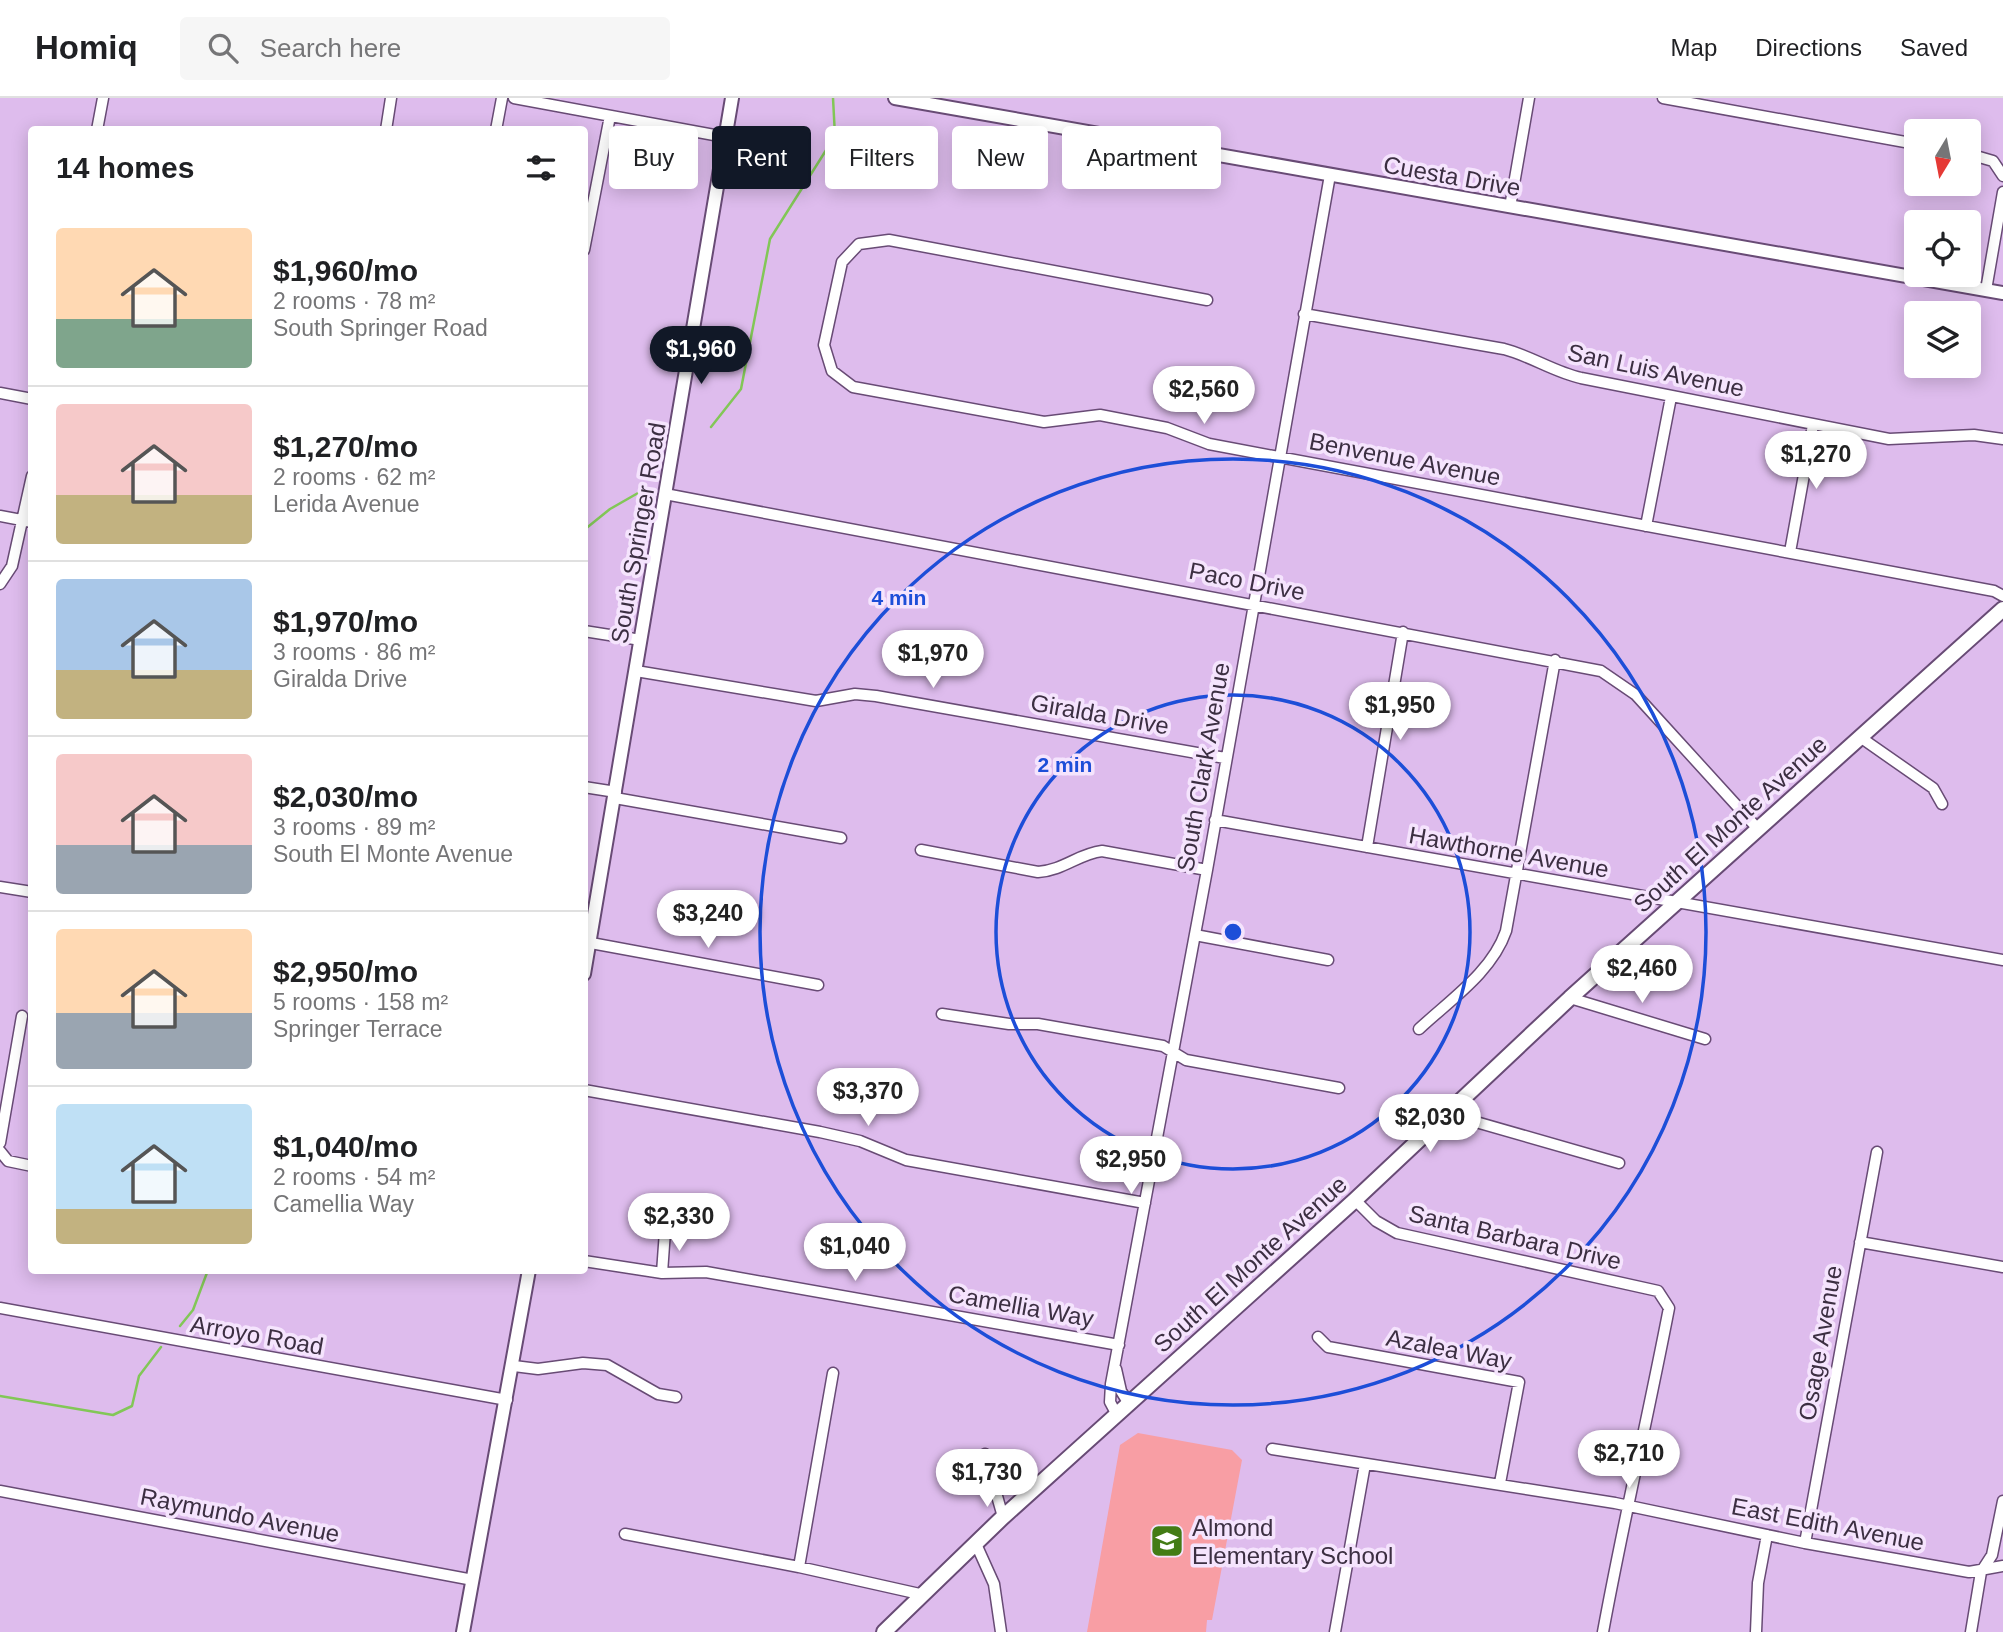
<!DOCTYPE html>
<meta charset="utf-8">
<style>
:root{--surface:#fff;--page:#f6f6f6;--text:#202124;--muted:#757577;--line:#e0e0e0;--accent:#111827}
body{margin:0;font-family:Helvetica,sans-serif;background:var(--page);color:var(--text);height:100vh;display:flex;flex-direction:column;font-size:26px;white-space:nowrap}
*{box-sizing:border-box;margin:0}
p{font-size:23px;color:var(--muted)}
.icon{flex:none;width:38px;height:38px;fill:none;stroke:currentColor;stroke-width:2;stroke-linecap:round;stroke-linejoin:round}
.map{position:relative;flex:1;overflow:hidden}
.details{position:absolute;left:28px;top:28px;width:560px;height:1148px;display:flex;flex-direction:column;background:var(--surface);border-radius:7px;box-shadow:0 4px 18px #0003}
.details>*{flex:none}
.hud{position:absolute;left:609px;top:28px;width:665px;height:63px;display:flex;gap:14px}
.needle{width:46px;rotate:190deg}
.controls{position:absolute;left:1904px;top:21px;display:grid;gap:14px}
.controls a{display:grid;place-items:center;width:77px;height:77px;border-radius:7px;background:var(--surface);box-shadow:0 4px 18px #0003;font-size:35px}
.price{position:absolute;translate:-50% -60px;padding:0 16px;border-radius:24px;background:#fff;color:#222;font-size:23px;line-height:46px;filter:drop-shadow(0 2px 4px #0008)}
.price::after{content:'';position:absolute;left:50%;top:42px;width:21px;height:16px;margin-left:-10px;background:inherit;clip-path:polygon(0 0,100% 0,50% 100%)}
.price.current{background:var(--accent);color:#fff}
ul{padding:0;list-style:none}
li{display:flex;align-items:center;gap:21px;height:175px;padding:0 28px}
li+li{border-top:2px solid var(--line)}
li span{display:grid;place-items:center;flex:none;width:196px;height:140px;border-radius:7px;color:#555}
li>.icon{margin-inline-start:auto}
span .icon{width:84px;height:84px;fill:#fffc;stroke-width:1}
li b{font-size:30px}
h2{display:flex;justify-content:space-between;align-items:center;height:84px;padding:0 28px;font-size:30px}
.pill{padding:0 24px;border-radius:7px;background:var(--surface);box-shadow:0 4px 18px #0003;font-size:24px;line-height:63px}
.pill.current{background:var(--accent);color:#fff}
header{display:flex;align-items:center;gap:42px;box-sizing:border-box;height:98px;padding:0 35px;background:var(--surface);border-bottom:2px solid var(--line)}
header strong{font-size:33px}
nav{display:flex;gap:38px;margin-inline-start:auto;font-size:24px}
.search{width:490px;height:63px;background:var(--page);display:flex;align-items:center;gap:18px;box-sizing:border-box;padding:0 24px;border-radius:7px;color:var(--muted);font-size:26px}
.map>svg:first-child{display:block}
.green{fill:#f89ea4}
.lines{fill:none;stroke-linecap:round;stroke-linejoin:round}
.stream{stroke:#82c757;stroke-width:2.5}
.minor-casing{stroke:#684b75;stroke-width:13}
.tertiary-casing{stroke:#684b75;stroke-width:16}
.secondary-casing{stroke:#684b75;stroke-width:18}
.minor{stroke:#fff;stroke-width:10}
.tertiary{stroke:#fff;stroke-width:12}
.secondary{stroke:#fff;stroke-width:14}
.ring{fill:none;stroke:#1d4ed8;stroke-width:3.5}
.labels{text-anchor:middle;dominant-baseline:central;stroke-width:7;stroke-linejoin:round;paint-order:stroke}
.street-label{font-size:24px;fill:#3c2f42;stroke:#f5e4fd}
.poi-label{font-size:24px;fill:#3c2f42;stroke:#f5e4fd;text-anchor:start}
.centre{fill:#1d4ed8;stroke:#f5e4fd;stroke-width:3.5}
.ring-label{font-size:21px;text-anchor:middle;font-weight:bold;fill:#1d4ed8;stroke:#f5e4fd;stroke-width:7;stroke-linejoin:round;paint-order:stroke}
</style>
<header>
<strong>Homiq</strong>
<div class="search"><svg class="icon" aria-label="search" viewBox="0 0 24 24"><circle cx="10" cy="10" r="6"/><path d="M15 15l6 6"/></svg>Search here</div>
<nav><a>Map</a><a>Directions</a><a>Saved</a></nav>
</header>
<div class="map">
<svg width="2003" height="1534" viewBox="0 0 2003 1534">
<rect width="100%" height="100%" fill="#debced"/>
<path class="green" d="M1138,1335L1232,1352L1242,1362L1212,1522H1207L1206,1534H1087L1120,1347Z"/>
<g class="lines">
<path class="stream" d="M711,329L741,291L770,141L835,38L833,0
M584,432L610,411L645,391
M180,1228L193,1212L208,1172
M0,1298L113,1317L132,1308L139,1278L161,1249"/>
<defs>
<path id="minor" d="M514,0L725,39
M1663,0L1916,46
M97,32L103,0
M386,32L391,0
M496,32L502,0
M1969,56L1993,63L2003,78
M1510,109L1529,0
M584,152L610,18
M1986,192L2003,94
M1207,202L889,142L859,146L842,164L824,247L832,273L853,289L1044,324L1100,317L1167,330L1209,346L1994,493L2003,498
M1304,216L1504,251C1531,258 1554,274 1581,280L1889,341L1974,337L2003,341
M0,295L32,301
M665,396L1601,573L1636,597L1758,731
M0,418L32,424
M1646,428L1671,299
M1790,454L1813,327
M0,486L12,468L32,378
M584,533L641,542
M636,573L816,603L855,596L876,598L1225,660
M1860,639L1933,690L1942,706
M584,689L616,694
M615,700L841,740
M1215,722L2003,862
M1367,749L1403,534
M921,752L1038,774C1064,772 1078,756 1102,753L1207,772
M0,789L32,794
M1195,837L1328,862
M591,845L818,887
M1570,900L1705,941
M942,916L1009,926H1038L1163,948L1186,962L1339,990
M1419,931C1450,902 1492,874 1506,833L1555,562
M584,992L820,1034L860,1043L906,1062L1145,1105
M1448,1016L1619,1065
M0,1045L22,918
M0,1053L8,1063L32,1068
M1355,1102L1376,1123L1397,1135L1658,1193L1669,1210C1648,1319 1623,1425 1603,1534
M1860,1144L2003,1169
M584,1163L662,1175L706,1174L1119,1247
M662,1175L665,1133
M0,1210L507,1302
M1318,1239L1328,1249L1519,1284L1500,1385
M514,1268L538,1271L583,1265L607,1267L658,1296L676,1299
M1116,1271L1121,1293L1129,1306
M1117,1317L1110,1304L1111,1286L1207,772L1330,77
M1272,1351L1615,1405L1805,1445L1969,1474L2003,1468
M985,1356L1003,1419
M0,1393L473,1482
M625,1436L799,1469L924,1497
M1805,1445L1877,1054
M976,1446L994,1486L1001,1534
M799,1469L833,1275
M1335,1534L1365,1366
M1756,1534L1758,1485L1767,1437
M1971,1534L1981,1474L1992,1457L2003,1403"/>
<path id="tertiary" d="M895,0L2003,195
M584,876L732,0
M463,1534L529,1172"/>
<path id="secondary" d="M884,1534L1003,1419L1355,1102L1570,900L2003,511"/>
</defs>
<use href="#minor" class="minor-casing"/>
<use href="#tertiary" class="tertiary-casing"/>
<use href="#secondary" class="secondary-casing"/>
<use href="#minor" class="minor"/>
<use href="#tertiary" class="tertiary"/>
<use href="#secondary" class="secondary"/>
</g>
<g class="ring">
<circle cx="1233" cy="834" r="237"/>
<circle cx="1233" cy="834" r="473"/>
</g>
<defs>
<symbol id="school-square" viewBox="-11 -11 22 22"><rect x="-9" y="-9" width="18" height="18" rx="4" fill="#437c15" stroke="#f5e4fd"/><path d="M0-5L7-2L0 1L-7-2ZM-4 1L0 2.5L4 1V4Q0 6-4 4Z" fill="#fff"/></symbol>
</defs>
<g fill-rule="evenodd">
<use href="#school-square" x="1148" y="1424" width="38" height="38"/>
</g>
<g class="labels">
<g class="street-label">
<text transform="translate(1452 78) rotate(10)">Cuesta Drive</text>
<text transform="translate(1656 272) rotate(12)">San Luis Avenue</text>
<text transform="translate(1405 361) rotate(11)">Benvenue Avenue</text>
<text transform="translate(638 435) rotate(-80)">South Springer Road</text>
<text transform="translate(1247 483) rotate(11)">Paco Drive</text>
<text transform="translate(1100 616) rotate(10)">Giralda Drive</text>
<text transform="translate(1203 669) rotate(-80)">South Clark Avenue</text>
<text transform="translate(1730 726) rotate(-42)">South El Monte Avenue</text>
<text transform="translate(1509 754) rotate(10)">Hawthorne Avenue</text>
<text transform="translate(1515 1139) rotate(13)">Santa Barbara Drive</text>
<text transform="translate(1250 1166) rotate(-42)">South El Monte Avenue</text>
<text transform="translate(1021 1208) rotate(10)">Camellia Way</text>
<text transform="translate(257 1237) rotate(10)">Arroyo Road</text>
<text transform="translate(1820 1245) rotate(-80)">Osage Avenue</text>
<text transform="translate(1449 1251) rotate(11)">Azalea Way</text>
<text transform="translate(240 1417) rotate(11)">Raymundo Avenue</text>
<text transform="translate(1828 1426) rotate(11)">East Edith Avenue</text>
</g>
<g class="poi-label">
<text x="1192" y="1429">Almond<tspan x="1192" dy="28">Elementary School</tspan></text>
</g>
</g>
<circle cx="1233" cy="834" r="10" class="centre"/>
<g class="ring-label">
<text x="899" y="507">4 min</text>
<text x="1065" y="674">2 min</text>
</g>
</svg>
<div class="controls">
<a><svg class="needle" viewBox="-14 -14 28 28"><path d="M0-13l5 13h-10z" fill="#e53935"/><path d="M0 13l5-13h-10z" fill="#757577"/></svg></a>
<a><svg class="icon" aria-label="locate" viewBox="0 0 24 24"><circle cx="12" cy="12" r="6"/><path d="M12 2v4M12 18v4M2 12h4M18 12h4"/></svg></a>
<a><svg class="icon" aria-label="layers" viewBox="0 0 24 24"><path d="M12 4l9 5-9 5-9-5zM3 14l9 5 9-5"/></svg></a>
</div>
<b class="price current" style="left:701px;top:288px">$1,960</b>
<b class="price" style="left:1204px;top:328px">$2,560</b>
<b class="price" style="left:1816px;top:393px">$1,270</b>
<b class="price" style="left:933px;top:592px">$1,970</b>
<b class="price" style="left:1400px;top:644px">$1,950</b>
<b class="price" style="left:708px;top:852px">$3,240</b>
<b class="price" style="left:1642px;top:907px">$2,460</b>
<b class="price" style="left:868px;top:1030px">$3,370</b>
<b class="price" style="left:1430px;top:1056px">$2,030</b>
<b class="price" style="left:1131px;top:1098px">$2,950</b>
<b class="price" style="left:679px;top:1155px">$2,330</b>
<b class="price" style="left:855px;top:1185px">$1,040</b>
<b class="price" style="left:1629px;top:1392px">$2,710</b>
<b class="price" style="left:987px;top:1411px">$1,730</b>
<div class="hud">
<a class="pill">Buy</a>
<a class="pill current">Rent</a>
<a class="pill">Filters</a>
<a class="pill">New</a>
<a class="pill">Apartment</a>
</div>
<section class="details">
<h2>14 homes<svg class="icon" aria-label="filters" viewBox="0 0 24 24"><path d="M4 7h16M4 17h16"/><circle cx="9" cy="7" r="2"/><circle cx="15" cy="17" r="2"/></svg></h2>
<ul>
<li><span style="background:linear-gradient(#ffd9b3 65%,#7fa58c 0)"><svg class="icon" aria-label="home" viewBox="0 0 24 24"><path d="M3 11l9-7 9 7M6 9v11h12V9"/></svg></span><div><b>$1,960/mo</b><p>2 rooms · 78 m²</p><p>South Springer Road</p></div></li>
<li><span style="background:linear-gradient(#f6c9c9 65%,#c2b280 0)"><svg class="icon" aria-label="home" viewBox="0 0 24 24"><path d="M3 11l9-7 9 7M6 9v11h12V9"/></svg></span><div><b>$1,270/mo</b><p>2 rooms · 62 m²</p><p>Lerida Avenue</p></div></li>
<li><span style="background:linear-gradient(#a9c7e8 65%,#c2b280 0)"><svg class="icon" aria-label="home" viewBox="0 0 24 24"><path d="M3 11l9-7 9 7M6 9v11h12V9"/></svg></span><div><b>$1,970/mo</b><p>3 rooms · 86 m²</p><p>Giralda Drive</p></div></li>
<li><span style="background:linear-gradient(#f6c9c9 65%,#9aa5b1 0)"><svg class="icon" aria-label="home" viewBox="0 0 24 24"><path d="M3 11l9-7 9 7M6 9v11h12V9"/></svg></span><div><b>$2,030/mo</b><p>3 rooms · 89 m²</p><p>South El Monte Avenue</p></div></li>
<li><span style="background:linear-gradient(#ffd9b3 60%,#9aa5b1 0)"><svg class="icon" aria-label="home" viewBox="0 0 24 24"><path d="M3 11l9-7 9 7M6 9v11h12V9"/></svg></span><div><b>$2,950/mo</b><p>5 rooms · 158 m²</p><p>Springer Terrace</p></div></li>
<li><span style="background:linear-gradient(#bfe0f5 75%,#c2b280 0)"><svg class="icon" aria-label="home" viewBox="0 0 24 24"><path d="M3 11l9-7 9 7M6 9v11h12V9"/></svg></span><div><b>$1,040/mo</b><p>2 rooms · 54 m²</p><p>Camellia Way</p></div></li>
</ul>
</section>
</div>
